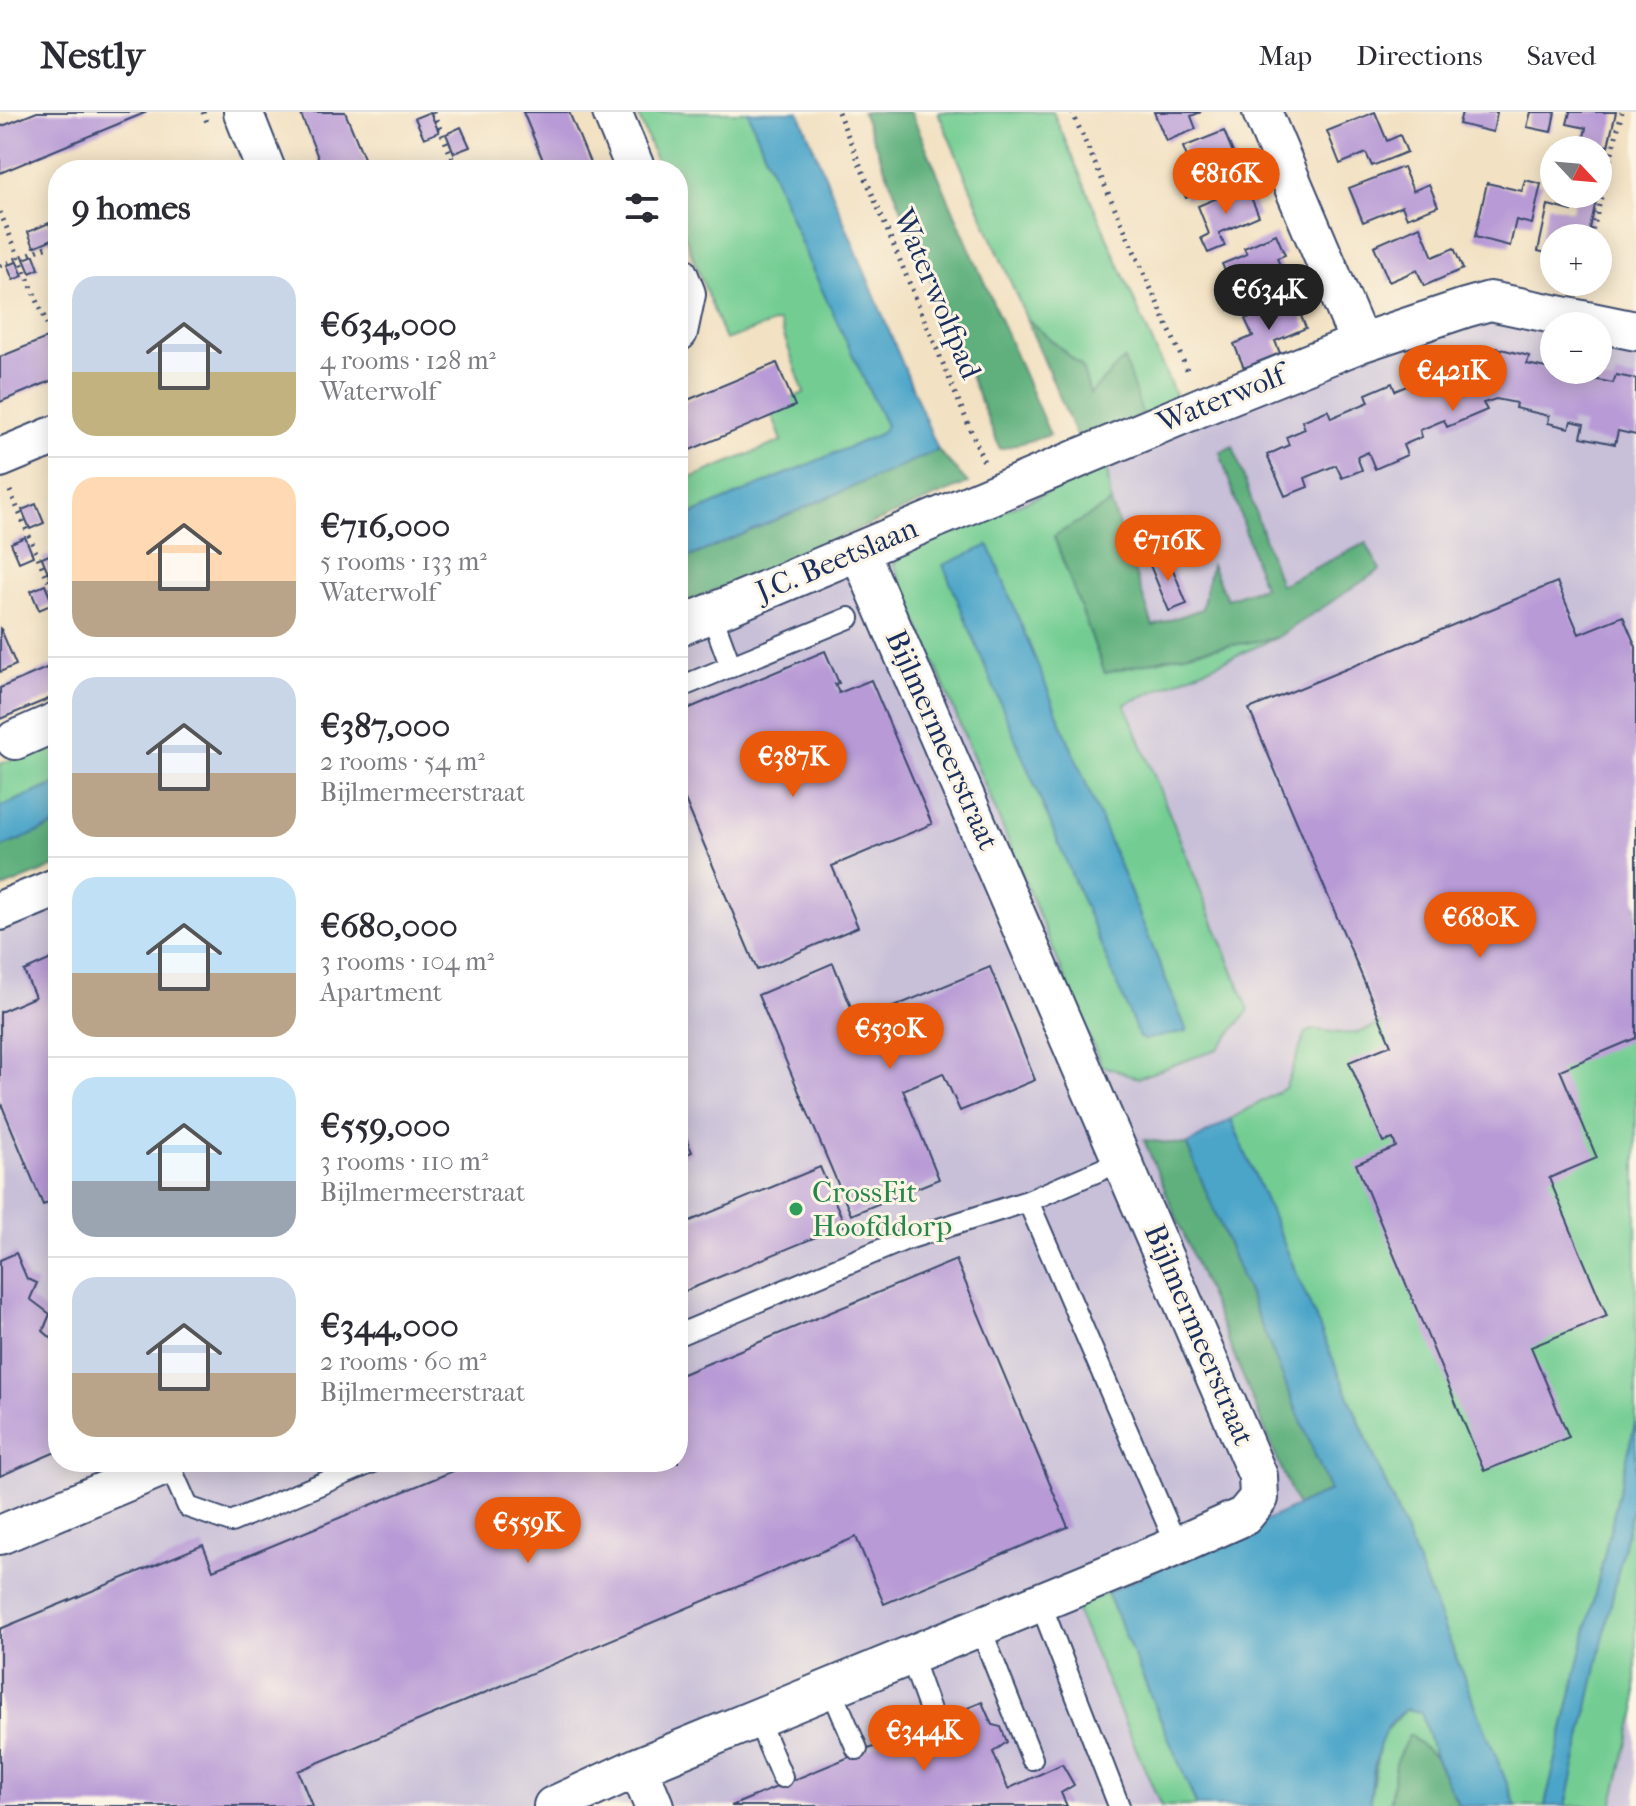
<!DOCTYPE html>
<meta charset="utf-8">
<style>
:root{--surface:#fff;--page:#f2f2f3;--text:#2b2b33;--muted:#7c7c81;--line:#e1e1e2;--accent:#ea580c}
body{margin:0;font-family:"IM FELL French Canon",serif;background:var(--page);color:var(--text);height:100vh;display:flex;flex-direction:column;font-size:30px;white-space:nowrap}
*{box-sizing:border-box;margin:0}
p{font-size:26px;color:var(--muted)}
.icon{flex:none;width:44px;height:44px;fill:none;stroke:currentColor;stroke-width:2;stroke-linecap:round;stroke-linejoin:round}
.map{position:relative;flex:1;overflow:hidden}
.panel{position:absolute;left:48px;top:48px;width:640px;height:1312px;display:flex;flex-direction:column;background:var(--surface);border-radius:32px;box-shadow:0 4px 20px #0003}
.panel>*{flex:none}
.needle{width:52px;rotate:116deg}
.fabs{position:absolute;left:1540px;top:24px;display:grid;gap:16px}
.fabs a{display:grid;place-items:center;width:72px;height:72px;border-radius:50%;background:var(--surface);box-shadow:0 4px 20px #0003;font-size:40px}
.price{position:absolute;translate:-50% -68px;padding:0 18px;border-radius:28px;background:var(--accent);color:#fff;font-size:26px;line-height:52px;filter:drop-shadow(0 2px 4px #0008)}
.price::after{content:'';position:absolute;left:50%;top:48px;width:24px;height:18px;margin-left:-12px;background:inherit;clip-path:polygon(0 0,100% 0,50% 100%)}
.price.on{background:#222;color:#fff}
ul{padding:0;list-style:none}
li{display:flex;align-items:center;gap:24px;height:200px;padding:0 24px}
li+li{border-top:2px solid var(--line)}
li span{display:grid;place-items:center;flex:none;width:224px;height:160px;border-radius:24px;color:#555}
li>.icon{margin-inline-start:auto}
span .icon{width:96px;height:96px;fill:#fffc;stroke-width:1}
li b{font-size:34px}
h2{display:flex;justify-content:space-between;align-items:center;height:96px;padding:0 24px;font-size:34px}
header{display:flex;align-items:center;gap:48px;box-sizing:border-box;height:112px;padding:0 40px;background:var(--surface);border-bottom:2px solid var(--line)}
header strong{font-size:38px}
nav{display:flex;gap:44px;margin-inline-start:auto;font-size:28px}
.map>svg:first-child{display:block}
.industrial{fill:#c8bfd8;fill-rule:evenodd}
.green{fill:#73cd93;stroke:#477e78;stroke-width:2}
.forest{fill:#5eb07d;stroke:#3c706e;stroke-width:2}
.water{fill:#4ba5c9;stroke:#336a94;stroke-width:2}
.building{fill:#b79ad6}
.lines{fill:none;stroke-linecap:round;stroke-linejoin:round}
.lane-casing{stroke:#3b4a6d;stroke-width:24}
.street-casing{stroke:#3b4a6d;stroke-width:42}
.path{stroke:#3b4a6d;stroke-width:5;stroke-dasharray:2 6;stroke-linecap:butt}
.lane{stroke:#fff;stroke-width:20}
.street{stroke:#fff;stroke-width:38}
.leisure-dot{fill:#2e9e5b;stroke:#fcf5e5;stroke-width:3}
.labels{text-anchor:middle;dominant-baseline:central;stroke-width:6;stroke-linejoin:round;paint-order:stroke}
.street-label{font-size:30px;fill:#1b2f5e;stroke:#fcf5e5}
.leisure-label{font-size:30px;fill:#27864d;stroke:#fcf5e5;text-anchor:start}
</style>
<header>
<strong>Nestly</strong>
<nav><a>Map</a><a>Directions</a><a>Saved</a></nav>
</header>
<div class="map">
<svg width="1636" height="1694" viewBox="0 0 1636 1694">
<rect width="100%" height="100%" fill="#fcf5e5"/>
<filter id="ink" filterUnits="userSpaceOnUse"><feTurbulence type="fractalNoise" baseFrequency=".0125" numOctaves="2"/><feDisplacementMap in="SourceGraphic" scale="16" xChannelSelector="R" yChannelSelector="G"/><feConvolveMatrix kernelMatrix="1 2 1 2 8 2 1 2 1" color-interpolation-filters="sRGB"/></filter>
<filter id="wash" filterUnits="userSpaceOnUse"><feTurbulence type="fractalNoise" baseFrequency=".006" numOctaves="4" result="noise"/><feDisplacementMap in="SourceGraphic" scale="32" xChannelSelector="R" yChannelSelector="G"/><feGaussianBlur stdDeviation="1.8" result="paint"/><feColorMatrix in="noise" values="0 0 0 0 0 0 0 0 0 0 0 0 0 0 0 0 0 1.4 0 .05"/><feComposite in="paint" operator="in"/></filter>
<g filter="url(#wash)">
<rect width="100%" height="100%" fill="#f2e1c2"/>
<path class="industrial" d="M1491,187L1636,222V1694H0V802L58,778V1350H678V522ZM1554,214H1598V258H1554Z"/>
<path class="green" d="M637,0H748L808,148L887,314L880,322L678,408V371L782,329L769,295L804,281L779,209L725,228L678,106V58H660Z
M938,0H1053L1179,292L1143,304L1090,283L1082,255L1026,206Z
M1107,356L1111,391L1054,425L1105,561L1201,538L1276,526L1125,592L1249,898L1218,937L1138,966L1101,953L894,453L899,442Z
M58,628V671L0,695V652Z
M1636,793V1308L1545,1694H1516L1388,1377L1231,1007L1285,976L1306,921C1318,912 1340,927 1363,919Z
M1636,1379V1598L1612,1694H1566Z
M1107,1480L1197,1694H1161L1074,1494Z
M1406,1597L1421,1600L1435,1645L1409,1624L1397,1647L1389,1694H1369L1381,1625Z"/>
<path class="forest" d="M862,0H911L1050,323L1000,337Z
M1026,206L1082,255L1090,282L1124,247L1143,304L1077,326Z
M1233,334L1280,473L1366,431L1380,458L1276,526L1201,538L1105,561L1054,424L1111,391L1153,514L1202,497L1211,453L1227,487L1263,475L1220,340Z
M938,338L968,371L678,494V450Z
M58,712V753L0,777V736Z
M1144,1028L1187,1033L1330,1379L1297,1394Z
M1409,1623L1435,1645L1459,1694H1389L1397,1647Z"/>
<path class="water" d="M748,0H799L938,338L678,450V408L880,322L886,314L808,148Z
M989,433L990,436L1187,919L1144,928L1139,925L943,453Z
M58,671V712L0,736V695Z
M1231,1007L1388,1377L1516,1694H1459L1435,1645L1421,1600L1406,1597C1374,1619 1374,1659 1369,1694H1197L1107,1480L1330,1379L1187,1033Z
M1636,1308V1379L1566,1694H1545Z"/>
<g id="blocks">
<path class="building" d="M37,0H147L0,61V15Z
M300,0H345L369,58H323Z
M430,0L439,20L424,26L415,6Z
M523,0H569L593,58H547Z
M1154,0H1201L1191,4L1196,17L1166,29Z
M1375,0L1387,29L1400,23L1407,40L1372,54L1366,41L1340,52L1327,19Z
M1462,0H1497L1493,20L1459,12Z
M1531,0H1555L1551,20L1527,15Z
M1570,0H1616L1608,34L1583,29L1586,16L1567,12Z
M461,15L470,35L454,41L446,22Z
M1224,19L1236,48L1217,55L1224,70L1186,86L1177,64L1192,58L1183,35Z
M1403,55L1413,79L1429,72L1438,94L1407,106L1402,94L1363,110L1349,76Z
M1525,68L1541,72L1532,112L1516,108L1510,134L1475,125L1487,71L1522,79Z
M1246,74L1259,104L1219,121L1225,134L1208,141L1201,126L1209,122L1198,94Z
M1576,82L1597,84L1588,126H1554V143L1538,139L1548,93L1572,99Z
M49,111L55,126L34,135L28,120Z
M1420,114L1433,145L1454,136L1463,157L1424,174L1417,158L1389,170L1374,134Z
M1276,122L1285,143L1277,146L1283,161L1259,171L1264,183L1229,198L1223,184L1234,179L1222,152L1247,142L1244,136Z
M34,143L39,157L30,161L24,147Z
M17,150L23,164L13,168L7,153Z
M1294,187L1306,216L1275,229L1280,241L1244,256L1234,232L1253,224L1245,207Z
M49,225L58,248V266L0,290V245Z
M1497,236L1529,244L1527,252L1546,256L1548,248L1554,249V258H1575L1574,263L1613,271L1616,263L1636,267V323L1618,319L1615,332L1581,325L1584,312L1571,309L1569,316L1548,311L1549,304L1515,296L1516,291L1496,287L1483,291L1487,298L1447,315L1444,308L1420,318L1422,325L1403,333L1407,343L1375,357L1368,340L1357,345L1362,358L1342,366L1336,353L1305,366L1308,375L1285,384L1267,343L1289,333L1286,325L1305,317L1302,309L1328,298L1331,306L1369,290L1366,282L1392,271L1395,279L1433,263L1430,255L1456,244L1459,252Z
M777,251L795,294L678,343V292Z
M36,392L44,411L30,417L22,398Z
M25,425L33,444L19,450L11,431Z
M56,440L58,462L50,465L42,446Z
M1167,443L1187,492L1169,499L1149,451Z
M1557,470L1579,522L1623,504L1636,535V926L1560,958L1597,1046L1549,1066L1607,1204L1531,1235L1569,1325L1484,1359L1356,1052L1396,1035L1393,1027L1383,1030L1349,950L1391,933L1249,597Z
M45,473L53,492L39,498L31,479Z
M0,515L16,553L0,560Z
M825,539L839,571L835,572L839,581L871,568L932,712L832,754L858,815L757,858L678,671V601Z
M58,551V583L0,607V576Z
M58,844V1087L43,1093L0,989V900L35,885L24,859Z
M833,851L857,910L990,855L1035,968L960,999L943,961L903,978L939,1067L851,1103L758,883Z
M678,1007L692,1040L678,1046Z
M820,1055L845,1113L678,1182V1114Z
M16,1141L27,1167L37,1171L30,1187L50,1202L43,1219L58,1232L55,1251L58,1339L0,1364V1148Z
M956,1148L1068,1415L884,1492L856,1425L298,1659L312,1694H0V1517L203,1433L213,1458L475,1350H678V1264Z
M982,1590L992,1613L1001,1615L1007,1630L993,1640L1008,1677L1062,1652L1074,1673L1061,1681L1067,1694H731Z"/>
</g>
</g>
<g filter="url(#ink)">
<use href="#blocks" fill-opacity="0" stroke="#3b4a6d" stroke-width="2"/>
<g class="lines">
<defs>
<path id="lane" d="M711,501L731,555
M678,576L849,506
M1124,1048L1028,1089L1177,1434
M678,1223L904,1128L1028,1089
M169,1352L188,1395L231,1410L373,1350
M1040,1490L1119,1694
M980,1515L1032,1647
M910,1543L931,1601
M831,1576L857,1637
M757,1606L782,1665"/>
<path id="street" d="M243,0L266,58
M612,0L636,58
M1262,0L1360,231
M678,162L686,182L678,220
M0,346L58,322
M678,515L1203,294L1360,231L1465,196L1490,189L1636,219
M15,628L58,609
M0,799L58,775
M0,1423L162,1355
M638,1655L654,1694
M553,1694L638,1655L1177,1434L1244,1404L1259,1386L1258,1364L859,439"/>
</defs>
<use href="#lane" class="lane-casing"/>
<use href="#street" class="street-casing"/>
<path class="path" d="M203,0L208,13
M433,0L457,58
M838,0L984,350
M1072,0L1189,262
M0,100L58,238
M1591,126L1622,0
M0,154L58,130
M10,379L58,492"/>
<use href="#lane" class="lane"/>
<use href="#street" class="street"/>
</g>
</g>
<circle class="leisure-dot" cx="796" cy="1097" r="8"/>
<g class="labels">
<g class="street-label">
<text transform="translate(937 182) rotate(67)">Waterwolfpad</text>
<text transform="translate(1221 287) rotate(-22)">Waterwolf</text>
<text transform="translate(837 448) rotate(-23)">J.C. Beetslaan</text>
<text transform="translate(942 628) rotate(66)">Bijlmermeerstraat</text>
<text transform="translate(1199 1223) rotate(67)">Bijlmermeerstraat</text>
</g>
<g class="leisure-label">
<text x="812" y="1080">CrossFit<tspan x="812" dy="34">Hoofddorp</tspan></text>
</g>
</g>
</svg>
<div class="fabs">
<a><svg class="needle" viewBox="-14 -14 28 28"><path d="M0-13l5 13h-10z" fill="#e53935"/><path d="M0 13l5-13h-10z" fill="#7c7c81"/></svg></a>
<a>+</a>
<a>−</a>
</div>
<b class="price" style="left:1226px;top:104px">€816K</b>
<b class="price on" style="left:1269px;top:220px">€634K</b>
<b class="price" style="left:1453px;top:301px">€421K</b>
<b class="price" style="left:1168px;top:471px">€716K</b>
<b class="price" style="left:793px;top:687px">€387K</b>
<b class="price" style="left:1480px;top:848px">€680K</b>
<b class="price" style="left:890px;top:959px">€530K</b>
<b class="price" style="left:528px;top:1453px">€559K</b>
<b class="price" style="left:924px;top:1661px">€344K</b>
<section class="panel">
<h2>9 homes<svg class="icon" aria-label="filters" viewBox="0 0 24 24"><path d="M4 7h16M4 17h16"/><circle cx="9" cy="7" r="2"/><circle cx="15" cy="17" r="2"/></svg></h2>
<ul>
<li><span style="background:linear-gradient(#c9d6e8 60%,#c2b280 0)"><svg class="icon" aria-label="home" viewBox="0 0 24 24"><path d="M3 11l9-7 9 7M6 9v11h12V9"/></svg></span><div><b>€634,000</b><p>4 rooms · 128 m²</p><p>Waterwolf</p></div></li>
<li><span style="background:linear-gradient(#ffd9b3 65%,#b9a48a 0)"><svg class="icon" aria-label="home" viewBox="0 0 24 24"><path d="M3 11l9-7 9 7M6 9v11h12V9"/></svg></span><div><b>€716,000</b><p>5 rooms · 133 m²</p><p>Waterwolf</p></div></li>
<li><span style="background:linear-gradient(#c9d6e8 60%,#b9a48a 0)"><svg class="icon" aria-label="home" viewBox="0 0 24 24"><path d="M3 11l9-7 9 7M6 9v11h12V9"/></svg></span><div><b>€387,000</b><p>2 rooms · 54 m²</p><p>Bijlmermeerstraat</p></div></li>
<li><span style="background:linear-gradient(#bfe0f5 60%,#b9a48a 0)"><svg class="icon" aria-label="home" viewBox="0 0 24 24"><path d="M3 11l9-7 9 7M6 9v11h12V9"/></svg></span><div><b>€680,000</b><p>3 rooms · 104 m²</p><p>Apartment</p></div></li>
<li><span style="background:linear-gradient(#bfe0f5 65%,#9aa5b1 0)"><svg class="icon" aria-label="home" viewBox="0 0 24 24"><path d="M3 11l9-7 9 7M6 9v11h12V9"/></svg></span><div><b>€559,000</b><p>3 rooms · 110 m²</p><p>Bijlmermeerstraat</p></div></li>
<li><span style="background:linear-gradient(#c9d6e8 60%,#b9a48a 0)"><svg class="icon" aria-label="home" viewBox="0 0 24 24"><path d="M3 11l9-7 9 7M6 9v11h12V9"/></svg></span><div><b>€344,000</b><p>2 rooms · 60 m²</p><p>Bijlmermeerstraat</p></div></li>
</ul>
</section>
</div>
